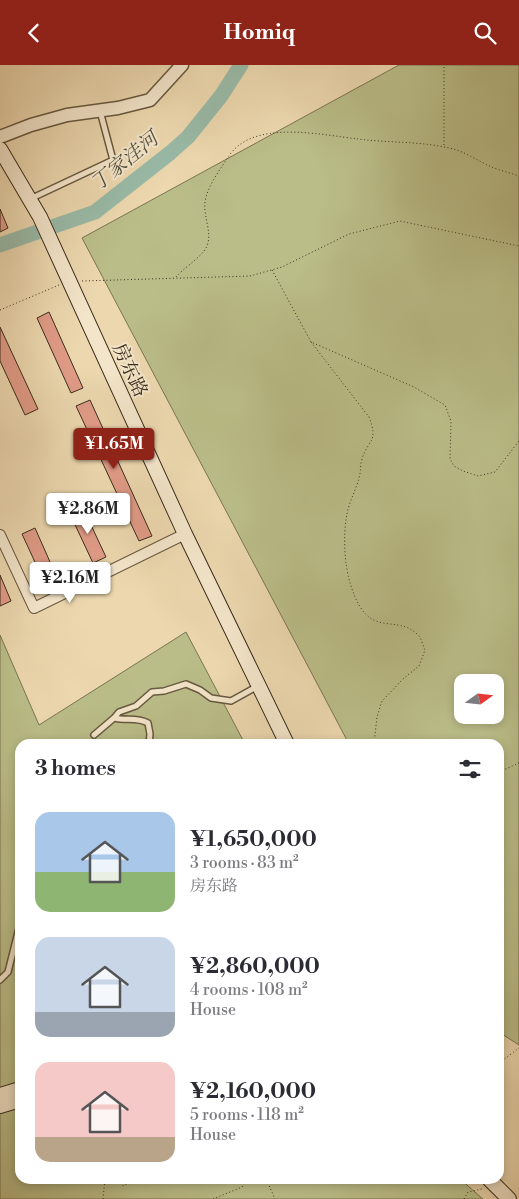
<!DOCTYPE html>
<meta charset="utf-8">
<style>
:root{--surface:#fff;--page:#f7f7f7;--text:#2b2b33;--muted:#7c7c81;--accent:#8f2418}
body{margin:0;font-family:"Libre Bodoni","Noto Serif SC",serif;background:var(--page);color:var(--text);height:100vh;display:flex;flex-direction:column;font-size:19px;white-space:nowrap}
*{box-sizing:border-box;margin:0}
p{font-size:16px;color:var(--muted)}
.icon{flex:none;width:28px;height:28px;fill:none;stroke:currentColor;stroke-width:2;stroke-linecap:round;stroke-linejoin:round}
.map{position:relative;flex:1;overflow:hidden}
.details{position:absolute;left:15px;top:674px;width:489px;height:445px;display:flex;flex-direction:column;background:var(--surface);border-radius:15px;box-shadow:0 2px 8px #0003}
.details>*{flex:none}
.needle{width:32px;rotate:75deg}
.controls{position:absolute;left:454px;top:609px;display:grid;gap:10px}
.controls a{display:grid;place-items:center;width:50px;height:50px;border-radius:10px;background:var(--surface);box-shadow:0 2px 8px #0003;font-size:25px}
.price{position:absolute;translate:-50% -42px;padding:0 11px;border-radius:5px;background:#fff;color:#222;font-size:16px;line-height:32px;filter:drop-shadow(0 1px 2px #0008)}
.price::after{content:'';position:absolute;left:50%;top:30px;width:15px;height:11px;margin-left:-8px;background:inherit;clip-path:polygon(0 0,100% 0,50% 100%)}
.price.active{background:var(--accent);color:#fff}
ul{padding:0;list-style:none}
li{display:flex;align-items:center;gap:15px;height:125px;padding:0 20px}
li span{display:grid;place-items:center;flex:none;width:140px;height:100px;border-radius:15px;color:#555}
li>.icon{margin-inline-start:auto}
span .icon{width:60px;height:60px;fill:#fffc;stroke-width:1}
li b{font-size:21px}
h2{display:flex;justify-content:space-between;align-items:center;height:60px;padding:0 20px;font-size:21px}
header{display:flex;justify-content:space-between;align-items:center;height:65px;padding:0 20px;background:var(--accent);color:#fff;font-size:22px;font-weight:800}
.map>svg:first-child{display:block}
.green{fill:#babd88;stroke:#7a7552;fill-rule:evenodd}
.lines{fill:none;stroke-linecap:round;stroke-linejoin:round}
.river{stroke:#99baa7;stroke-width:15}
.building{fill:#e09b87;stroke:#3b2d1c}
.service-casing{stroke:#675840;stroke-width:8}
.minor-casing{stroke:#675840;stroke-width:12}
.tertiary-casing{stroke:#675840;stroke-width:15}
.secondary-casing{stroke:#3b2d1c;stroke-width:16}
.path{stroke:#3b2d1c;stroke-width:1;stroke-dasharray:1 2.5;stroke-linecap:butt}
.service{stroke:#f3e5ca;stroke-width:5}
.minor{stroke:#f3e5ca;stroke-width:10}
.tertiary{stroke:#f3e5ca;stroke-width:12}
.secondary{stroke:#f3e5ca;stroke-width:14}
.labels{text-anchor:middle;dominant-baseline:central;stroke-width:4;stroke-linejoin:round;paint-order:stroke}
.street-label{font-size:19px;fill:#3b2d1c;stroke:#f3e5ca}
.water-label{font-size:20px;font-style:italic;fill:#52503f;stroke:#f3e5ca}
</style>
<header><svg class="icon" aria-label="back" viewBox="0 0 24 24"><path d="M15 5l-7 7 7 7"/></svg>Homiq<svg class="icon" aria-label="search" viewBox="0 0 24 24"><circle cx="10" cy="10" r="6"/><path d="M15 15l6 6"/></svg></header>
<div class="map">
<svg width="519" height="1134" viewBox="0 0 519 1134">
<rect width="100%" height="100%" fill="#ecd7ae"/>
<filter id="stains"><feTurbulence type="fractalNoise" baseFrequency=".004" numOctaves="4"/><feColorMatrix values="0 0 0 0 .2 0 0 0 0 .09 0 0 0 0 .02 0 0 0 .5 -.17"/></filter>
<radialGradient id="worn" r=".72"><stop offset=".6" stop-color="#630" stop-opacity="0"/><stop offset="1" stop-color="#630" stop-opacity=".3"/></radialGradient>
<path class="green" d="M399,0H519V980L502,969L499,962V679H349L82,173ZM462,618H495V650H462Z
M186,567L245,679H20V1114H460L483,1134H0V570L39,660Z"/>
<g class="lines">
<path class="river" d="M0,180L95,147L170,88L188,72L221,31L241,0"/>
</g>
<path class="building" d="M0,144L8,163L0,167Z
M49,247L83,323L71,328L37,253Z
M0,262L38,344L25,350L0,296Z
M90,335L152,471L139,476L76,341Z
M83,443L106,492L93,498L70,449Z
M35,463L58,515L46,521L22,469Z
M0,510L11,536L0,541Z"/>
<g class="lines">
<defs>
<path id="service" d="M30,134L113,95L100,46
M114,653L119,647L136,641L152,627L164,626L186,619L200,625L211,633L231,636L258,621
M94,670L114,653C126,656 137,652 148,658L150,669L149,679
M0,915L8,907L20,859"/>
<path id="minor" d="M0,470L34,543L185,469"/>
<path id="tertiary" d="M0,72L31,60L67,50L118,43L150,35L182,0"/>
<path id="secondary" d="M0,84L40,152L185,469L287,679
M0,1030L20,1024
M0,1041L20,1035
M489,1114L509,1134"/>
</defs>
<use href="#service" class="service-casing"/>
<use href="#minor" class="minor-casing"/>
<use href="#tertiary" class="tertiary-casing"/>
<use href="#secondary" class="secondary-casing"/>
<path class="path" d="M444,2V81
M272,205L311,277L414,322L445,340L451,356L450,394L454,401L463,406L478,411L495,407L519,376
M176,212C184,203 198,194 204,186C215,172 203,153 205,138C206,123 221,103 229,91C253,54 322,70 358,74C388,78 419,76 449,83C465,86 479,97 494,103C502,106 511,108 519,111
M82,216L250,211L282,202L349,169L400,156L519,181
M0,245L59,220
M311,277L369,352C379,378 368,374 362,394C360,400 361,407 359,413C356,425 349,437 347,449C343,470 344,500 351,521C369,578 396,546 419,571C422,575 423,581 425,585L419,601L403,614L382,636L377,652L374,679
M499,707L519,698
M499,998L519,983
M120,1114L123,1121L136,1114
M258,1114L268,1118L275,1134
M103,1134L105,1114
M213,1134L242,1122L248,1114
M464,1134L468,1127L482,1124"/>
<use href="#service" class="service"/>
<use href="#minor" class="minor"/>
<use href="#tertiary" class="tertiary"/>
<use href="#secondary" class="secondary"/>
</g>
<g class="labels">
<g class="street-label">
<text transform="translate(130 305) rotate(65)">房东路</text>
</g>
<g class="water-label">
<text transform="translate(125 97) rotate(-39)">丁家洼河</text>
</g>
</g>
<rect width="100%" height="100%" filter="url(#stains)"/>
<rect width="100%" height="100%" fill="url(#worn)"/>
</svg>
<div class="controls">
<a><svg class="needle" viewBox="-14 -14 28 28"><path d="M0-13l5 13h-10z" fill="#e53935"/><path d="M0 13l5-13h-10z" fill="#7c7c81"/></svg></a>
</div>
<b class="price active" style="left:114px;top:405px">¥1.65M</b>
<b class="price" style="left:88px;top:470px">¥2.86M</b>
<b class="price" style="left:70px;top:539px">¥2.16M</b>
<section class="details">
<h2>3 homes<svg class="icon" aria-label="filters" viewBox="0 0 24 24"><path d="M4 7h16M4 17h16"/><circle cx="9" cy="7" r="2"/><circle cx="15" cy="17" r="2"/></svg></h2>
<ul>
<li><span style="background:linear-gradient(#a9c7e8 60%,#8fb573 0)"><svg class="icon" aria-label="home" viewBox="0 0 24 24"><path d="M3 11l9-7 9 7M6 9v11h12V9"/></svg></span><div><b>¥1,650,000</b><p>3 rooms · 83 m²</p><p>房东路</p></div></li>
<li><span style="background:linear-gradient(#c9d6e8 75%,#9aa5b1 0)"><svg class="icon" aria-label="home" viewBox="0 0 24 24"><path d="M3 11l9-7 9 7M6 9v11h12V9"/></svg></span><div><b>¥2,860,000</b><p>4 rooms · 108 m²</p><p>House</p></div></li>
<li><span style="background:linear-gradient(#f6c9c9 75%,#b9a48a 0)"><svg class="icon" aria-label="home" viewBox="0 0 24 24"><path d="M3 11l9-7 9 7M6 9v11h12V9"/></svg></span><div><b>¥2,160,000</b><p>5 rooms · 118 m²</p><p>House</p></div></li>
</ul>
</section>
</div>
